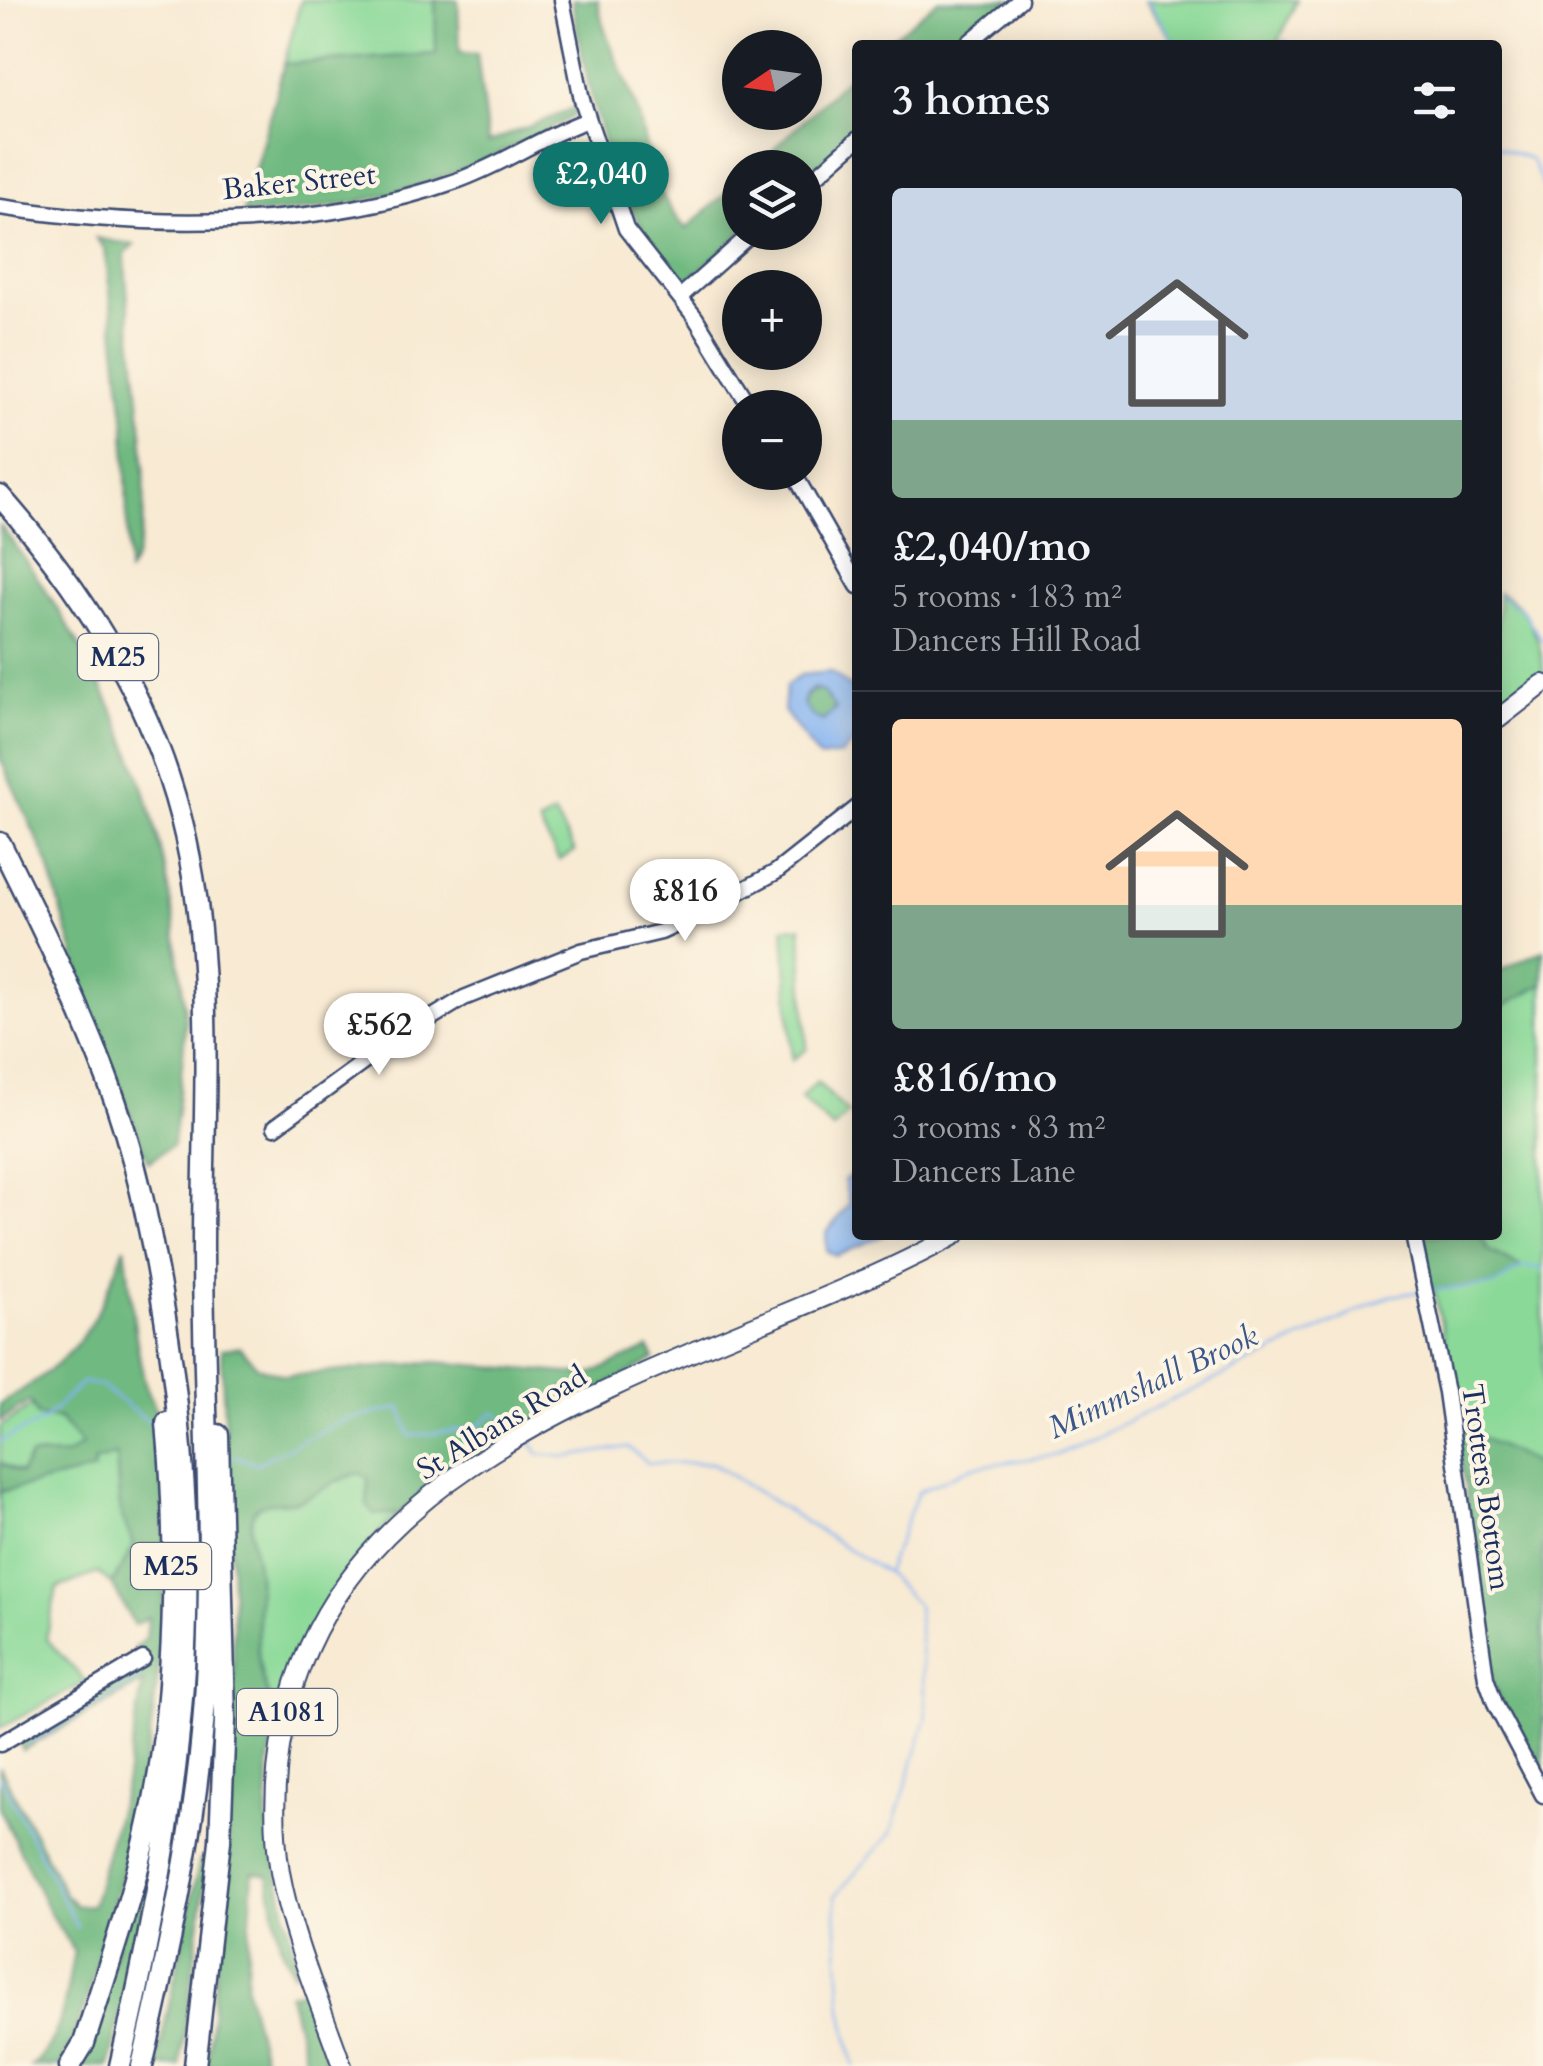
<!DOCTYPE html>
<meta charset="utf-8">
<style>
:root{--surface:#171b24;--page:#242831;--text:#f1f3f6;--muted:#9ea1a6;--line:#363941;--accent:#0f766e}
body{margin:0;font-family:Cardo,serif;background:var(--page);color:var(--text);height:100vh;display:flex;flex-direction:column;font-size:38px;white-space:nowrap}
*{box-sizing:border-box;margin:0}
p{font-size:32px;color:var(--muted)}
.icon{flex:none;width:55px;height:55px;fill:none;stroke:currentColor;stroke-width:2;stroke-linecap:round;stroke-linejoin:round}
.map{position:relative;flex:1;overflow:hidden}
.side{position:absolute;left:852px;top:40px;width:650px;height:1200px;display:flex;flex-direction:column;background:var(--surface);border-radius:10px;box-shadow:0 5px 25px #0003}
.side>*{flex:none}
.needle{width:65px;rotate:257deg}
.tools{position:absolute;left:722px;top:30px;display:grid;gap:20px}
.tools a{display:grid;place-items:center;width:100px;height:100px;border-radius:50%;background:var(--surface);box-shadow:0 5px 25px #0003;font-size:50px}
.price{position:absolute;translate:-50% -85px;padding:0 22px;border-radius:35px;background:#fff;color:#222;font-size:32px;line-height:65px;filter:drop-shadow(0 2px 5px #0008)}
.price::after{content:'';position:absolute;left:50%;top:60px;width:30px;height:22px;margin-left:-15px;background:inherit;clip-path:polygon(0 0,100% 0,50% 100%)}
.price.on{background:var(--accent);color:#fff}
ul{padding:0;list-style:none}
li{display:grid;align-content:center;gap:20px;height:530px;padding:0 40px}
li+li{border-top:2px solid var(--line)}
li span{display:grid;place-items:center;height:310px;border-radius:10px;color:#555}
li>.icon{margin-inline-start:auto}
span .icon{width:180px;height:180px;fill:#fffc;stroke-width:1}
li b{font-size:42px}
h2{display:flex;justify-content:space-between;align-items:center;height:120px;padding:0 40px;font-size:42px}
.map>svg:first-child{display:block}
.green{fill:#8ad998;stroke:#52847b;stroke-width:2.5}
.forest{fill:#6fb980;stroke:#45746f;stroke-width:2.5}
.water{fill:#87b5f1;stroke:#5172a8;stroke-width:2.5;fill-rule:evenodd}
.lines{fill:none;stroke-linecap:round;stroke-linejoin:round}
.stream{stroke:#87b5f1;stroke-width:2.5}
.minor-casing{stroke:#3c4b70;stroke-width:19}
.major-casing{stroke:#3c4b70;stroke-width:22}
.highway-casing{stroke:#3c4b70;stroke-width:25}
.minor{stroke:#fff;stroke-width:14}
.major{stroke:#fff;stroke-width:18}
.highway{stroke:#fff;stroke-width:20}
.labels{text-anchor:middle;dominant-baseline:central;stroke-width:8;stroke-linejoin:round;paint-order:stroke}
.shield{fill:#fcf5e5;stroke:#5e6a86;stroke-width:2.5}
.shield-label{font-size:28px;font-weight:bold;fill:#1b2f5e}
.street-label{font-size:30px;fill:#1b2f5e;stroke:#fcf5e5}
.water-label{font-size:32px;font-style:italic;fill:#3b578a;stroke:#fcf5e5}
</style>
<div class="map">
<svg width="1543" height="2066" viewBox="0 0 1543 2066">
<rect width="100%" height="100%" fill="#fcf5e5"/>
<filter id="ink" filterUnits="userSpaceOnUse"><feTurbulence type="fractalNoise" baseFrequency=".01" numOctaves="2"/><feDisplacementMap in="SourceGraphic" scale="20" xChannelSelector="R" yChannelSelector="G"/><feConvolveMatrix kernelMatrix="1 2 1 2 8 2 1 2 1" color-interpolation-filters="sRGB"/></filter>
<filter id="wash" filterUnits="userSpaceOnUse"><feTurbulence type="fractalNoise" baseFrequency=".0048" numOctaves="4" result="noise"/><feDisplacementMap in="SourceGraphic" scale="40" xChannelSelector="R" yChannelSelector="G"/><feGaussianBlur stdDeviation="2.25" result="paint"/><feColorMatrix in="noise" values="0 0 0 0 0 0 0 0 0 0 0 0 0 0 0 0 0 1.4 0 .05"/><feComposite in="paint" operator="in"/></filter>
<g filter="url(#wash)">
<rect width="100%" height="100%" fill="#f8ead3"/>
<path class="green" d="M301,0H435L437,54L284,64Z
M1145,0H1297L1277,45H1177Z
M1498,593C1528,604 1543,644 1543,673L1498,706Z
M554,814L575,851L559,860L539,823Z
M801,927L807,1049L792,1060L784,928Z
M1543,978V1783L1494,1689L1457,1395L1435,1295L1429,1235H1498V1005Z
M817,1082L848,1113L833,1129L801,1098Z
M32,1405L38,1416L59,1419L82,1445L67,1455L30,1456L21,1473L0,1463V1427Z
M116,1455L120,1511L134,1546L112,1584L98,1573L57,1588L46,1639L86,1682L0,1728V1492L93,1470V1462Z
M360,1473L369,1478L368,1491L384,1514H398C341,1570 306,1629 280,1704L271,1701C250,1659 261,1623 258,1579C256,1552 239,1529 259,1505L320,1491L337,1478Z"/>
<path class="forest" d="M435,0H458L460,53L477,54L488,143L578,107L572,117C458,178 374,211 243,214L284,64L436,54Z
M572,0H598C603,41 629,78 639,117C652,169 650,185 686,229L740,181L742,233L682,285C612,203 589,104 572,0Z
M938,0H1011L958,45H884Z
M857,68V131L805,177V168H755Z
M96,238L134,245L125,254C125,329 167,513 128,572L125,426L105,249Z
M0,525C97,655 161,784 177,947C180,972 185,998 185,1023C184,1063 177,1105 173,1145L148,1162L88,1003L48,863L0,758Z
M804 705a15 15 0 1 1 30 0a15 15 0 1 1-30 0Z
M1543,950V984L1498,1009V972Z
M1419,1235H1481L1488,1250L1521,1267L1494,1285L1430,1290Z
M125,1247C131,1292 134,1339 145,1383C148,1395 156,1406 157,1418C179,1594 153,1776 102,1944C90,1986 81,2028 60,2066H31C64,2041 66,1989 74,1951L50,1914L0,1809V1767L66,1896L76,1906L92,1905L124,1789L143,1682L23,1750L18,1740L145,1662L134,1648L146,1638L148,1618L134,1625L112,1584L134,1546L120,1512L116,1455L93,1462L94,1470L0,1492V1463L21,1473L30,1456L67,1455L82,1445L60,1419L38,1416L30,1401L0,1421V1404C81,1354 91,1334 125,1247Z
M240,1347L258,1367L286,1376L436,1362L589,1375L649,1348L654,1359L456,1468L398,1514H374L367,1505L368,1478L360,1473C336,1478 322,1493 300,1500C283,1506 265,1497 253,1512C247,1536 256,1551 258,1575C261,1620 249,1658 271,1701L280,1704L269,1762L267,1819L297,1967L293,1973L280,1943L268,1875L253,1872L246,1987L265,2066H207C222,1916 236,1767 233,1616C230,1527 225,1438 221,1349Z
M1456,1425L1536,1464L1543,1476V1783L1494,1689Z
M147,1851L155,1852L109,2066H77Z
M200,1859L208,1861L180,2066H156Z
M302,1990L311,1995L325,2034L324,2066H307L289,1994Z"/>
<path class="water" d="M831,672L857,692V738L841,755L819,758L784,711L786,686L801,675ZM814,688L823,692L836,709L823,721L811,715L803,704L806,694Z
M857,1172L858,1235H884L836,1256L827,1251L826,1234L849,1204L844,1180Z"/>
<g class="lines">
<path class="stream" d="M1148,0L1177,45
M1284,40L1291,45
M1498,147L1531,159L1543,186
M1498,595L1520,608L1543,641
M1430,1290L1494,1285L1521,1267L1543,1268
M0,1441L43,1421L83,1382L100,1386L151,1423
M530,1441L539,1454L567,1457L628,1447L648,1463H712L886,1573L918,1492L972,1467L1057,1455L1390,1296L1418,1292
M234,1456L256,1464L344,1420L401,1408L410,1436L476,1428L494,1412L518,1427
M29,1744L140,1679
M0,1776L77,1927
M854,2066L842,2010L835,1896L892,1832L927,1716L917,1605L887,1574"/>
</g>
</g>
<g filter="url(#ink)">
<g class="lines">
<defs>
<path id="minor" d="M562,0L582,100L626,229L695,317L751,408
M966,45L1020,0
M805,186L858,139
M0,207C148,229 314,231 456,181C502,165 542,136 588,120
M680,297L753,232
M793,472L858,586
M275,1127L390,1043L464,998L581,951L661,932L685,921L776,872L858,807
M1413,1235L1446,1392L1486,1678L1496,1706L1543,1795
M0,1744L143,1659"/>
<path id="major" d="M1498,719L1543,684
M342,2066C320,2003 292,1938 280,1872C271,1814 275,1756 290,1700C365,1422 736,1357 955,1235"/>
<path id="highway" d="M0,496C79,586 141,682 175,797C218,941 203,1097 203,1245C203,1384 213,1524 207,1662C202,1799 173,1933 142,2066
M0,843C38,919 76,997 106,1076C135,1151 151,1232 164,1311C209,1584 183,1799 120,2066
M70,2066L84,2043C112,1954 144,1864 159,1772C176,1663 177,1533 167,1423
M195,2066L220,1841L225,1720L218,1435"/>
</defs>
<use href="#minor" class="minor-casing"/>
<use href="#major" class="major-casing"/>
<use href="#highway" class="highway-casing"/>
<use href="#minor" class="minor"/>
<use href="#major" class="major"/>
<use href="#highway" class="highway"/>
</g>
</g>
<g class="labels">
<g class="shield">
<rect x="78" y="634" width="80" height="46" rx="8"/>
<rect x="131" y="1543" width="80" height="46" rx="8"/>
<rect x="237" y="1689" width="100" height="46" rx="8"/>
</g>
<g class="shield-label">
<text x="118" y="657">M25</text>
<text x="171" y="1566">M25</text>
<text x="287" y="1712">A1081</text>
</g>
<g class="street-label">
<text transform="translate(299 182) rotate(-6)">Baker Street</text>
<text transform="translate(502 1423) rotate(-31)">St Albans Road</text>
<text transform="translate(1486 1487) rotate(82)">Trotters Bottom</text>
</g>
<g class="water-label">
<text transform="translate(1153 1382) rotate(-25)">Mimmshall Brook</text>
</g>
</g>
</svg>
<div class="tools">
<a><svg class="needle" viewBox="-14 -14 28 28"><path d="M0-13l5 13h-10z" fill="#e53935"/><path d="M0 13l5-13h-10z" fill="#9ea1a6"/></svg></a>
<a><svg class="icon" aria-label="layers" viewBox="0 0 24 24"><path d="M12 4l9 5-9 5-9-5zM3 14l9 5 9-5"/></svg></a>
<a>+</a>
<a>−</a>
</div>
<b class="price on" style="left:601px;top:227px">£2,040</b>
<b class="price" style="left:685px;top:944px">£816</b>
<b class="price" style="left:379px;top:1078px">£562</b>
<section class="side">
<h2>3 homes<svg class="icon" aria-label="filters" viewBox="0 0 24 24"><path d="M4 7h16M4 17h16"/><circle cx="9" cy="7" r="2"/><circle cx="15" cy="17" r="2"/></svg></h2>
<ul>
<li><span style="background:linear-gradient(#c9d6e8 75%,#7fa58c 0)"><svg class="icon" aria-label="home" viewBox="0 0 24 24"><path d="M3 11l9-7 9 7M6 9v11h12V9"/></svg></span><div><b>£2,040/mo</b><p>5 rooms · 183 m²</p><p>Dancers Hill Road</p></div></li>
<li><span style="background:linear-gradient(#ffd9b3 60%,#7fa58c 0)"><svg class="icon" aria-label="home" viewBox="0 0 24 24"><path d="M3 11l9-7 9 7M6 9v11h12V9"/></svg></span><div><b>£816/mo</b><p>3 rooms · 83 m²</p><p>Dancers Lane</p></div></li>
</ul>
</section>
</div>
